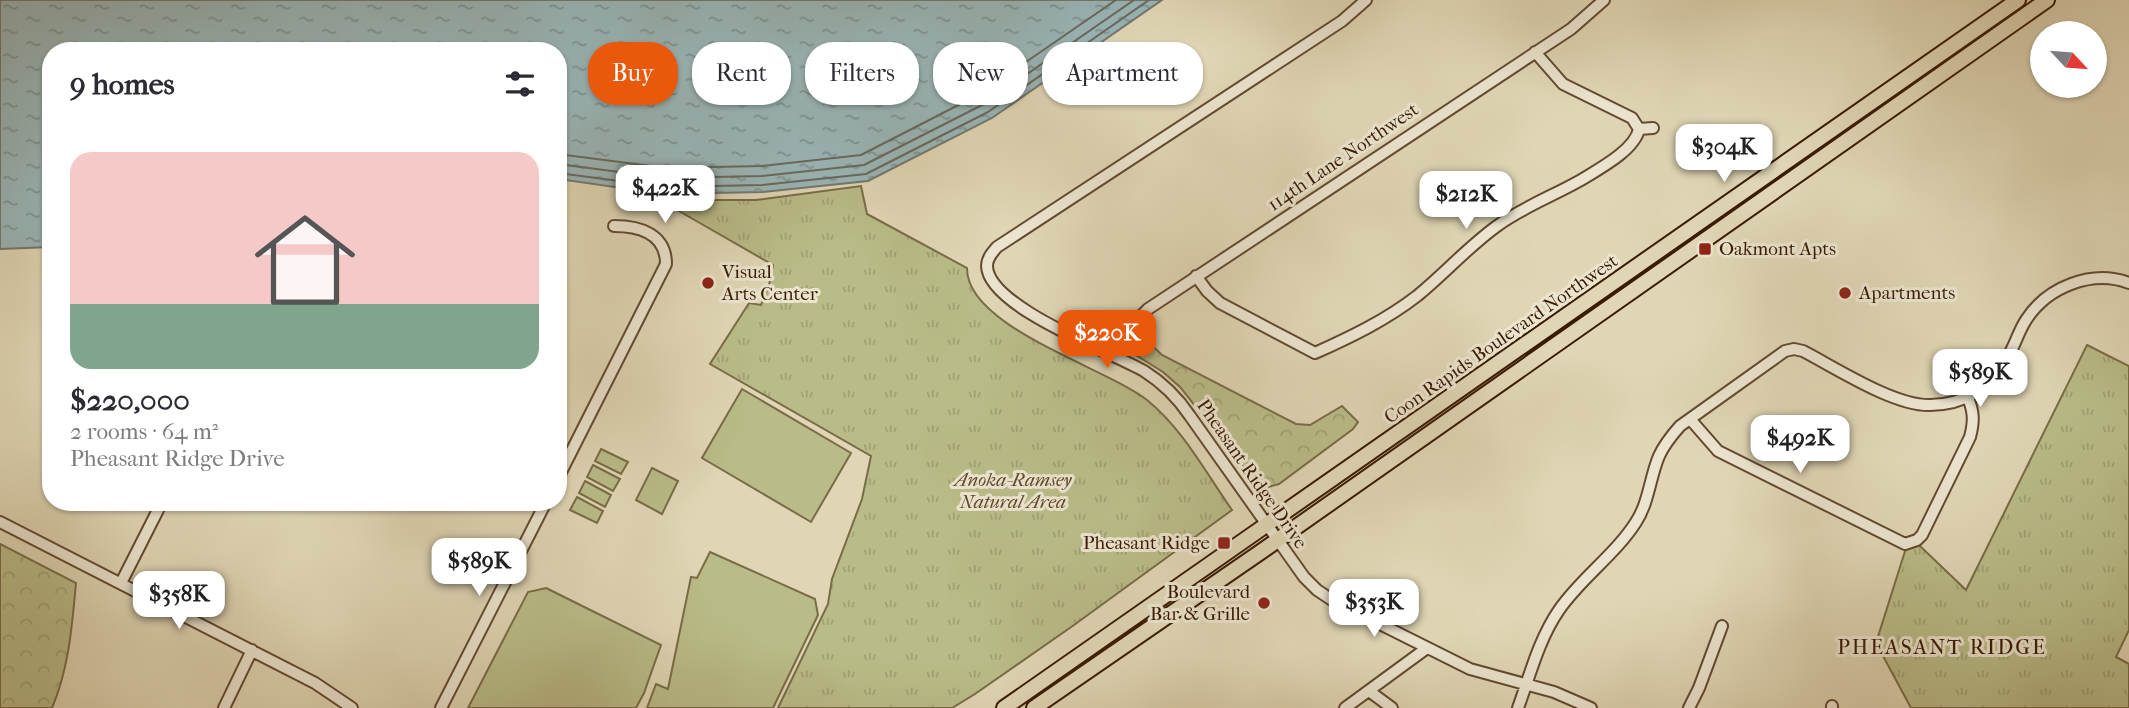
<!DOCTYPE html>
<meta charset="utf-8">
<style>
:root{--surface:#fff;--page:#f2f2f3;--text:#2b2b33;--muted:#7c7c81;--line:#e1e1e2;--accent:#ea580c}
body{margin:0;font-family:"IM FELL French Canon",serif;background:var(--page);color:var(--text);height:100vh;display:flex;flex-direction:column;font-size:26px;white-space:nowrap}
*{box-sizing:border-box;margin:0}
p{font-size:23px;color:var(--muted)}
.icon{flex:none;width:38px;height:38px;fill:none;stroke:currentColor;stroke-width:2;stroke-linecap:round;stroke-linejoin:round}
.map{position:relative;flex:1;overflow:hidden}
.panel{position:absolute;left:42px;top:42px;width:525px;height:469px;display:flex;flex-direction:column;background:var(--surface);border-radius:28px;box-shadow:0 2px 5px #0004}
.panel>*{flex:none}
.top-card{position:absolute;left:588px;top:42px;width:665px;height:63px;display:flex;gap:14px}
.needle{width:46px;rotate:116deg}
.controls{position:absolute;left:2030px;top:21px;display:grid;gap:14px}
.controls a{display:grid;place-items:center;width:77px;height:77px;border-radius:50%;background:var(--surface);box-shadow:0 2px 5px #0004;font-size:35px}
.price{position:absolute;translate:-50% -60px;padding:0 16px;border-radius:14px;background:#fff;color:#222;font-size:23px;line-height:46px;filter:drop-shadow(0 2px 4px #0008)}
.price::after{content:'';position:absolute;left:50%;top:42px;width:21px;height:16px;margin-left:-10px;background:inherit;clip-path:polygon(0 0,100% 0,50% 100%)}
.price.selected{background:var(--accent);color:#fff}
ul{padding:0;list-style:none}
li{display:grid;align-content:center;gap:14px;height:371px;padding:0 28px}
li+li{border-top:2px solid var(--line)}
li span{display:grid;place-items:center;height:217px;border-radius:21px;color:#555}
li>.icon{margin-inline-start:auto}
span .icon{width:126px;height:126px;fill:#fffc;stroke-width:1}
li b{font-size:30px}
h2{display:flex;justify-content:space-between;align-items:center;height:84px;padding:0 28px;font-size:30px}
.chip{padding:0 24px;border-radius:28px;background:var(--surface);box-shadow:0 2px 5px #0004;font-size:24px;line-height:63px}
.chip.selected{background:var(--accent);color:#fff}
.map>svg:first-child{display:block}
.grass{fill:#b9bc88;stroke:#796c46;stroke-width:2}
.forest{fill:url(#forest-crowns);stroke:#796c46;stroke-width:2}
.park{fill:url(#park-tufts);stroke:#796c46;stroke-width:2}
.water{fill:url(#water-ripples);stroke:#737870;stroke-width:2}
.lines{fill:none;stroke-linecap:round;stroke-linejoin:round}
.shore{stroke:#69685e;stroke-width:2}
.minor-casing{stroke:#634a30;stroke-width:14}
.major-casing{stroke:#391b03;stroke-width:18}
.minor{stroke:#ebe4cf;stroke-width:10}
.major{stroke:#e0d6b5;stroke-width:14}
.poi-dot{fill:#8f2418;stroke:#ebe4cf;stroke-width:2.5}
.labels{text-anchor:middle;dominant-baseline:central;stroke-width:6;stroke-linejoin:round;paint-order:stroke}
.street-label{font-size:19px;fill:#391b03;stroke:#ebe4cf}
.poi-label{font-size:19px;fill:#391b03;stroke:#ebe4cf;text-anchor:start}
.park-label{font-size:19px;font-style:italic;fill:#5f4b2b;stroke:#ebe4cf}
.neighbourhood-label{font-size:21px;letter-spacing:2px;fill:#391b03;stroke:#ebe4cf}
</style>
<div class="map">
<svg width="2129" height="708" viewBox="0 0 2129 708">
<defs>
<pattern id="forest-crowns" width="20" height="18" patternUnits="userSpaceOnUse" patternTransform="scale(1.75)"><rect width="20" height="18" fill="#b9bc88"/><path d="M2 6a3 3 0 1 1 6 0M12 15a3 3 0 1 1 6 0" fill="none" stroke="#a0a174"/></pattern>
<pattern id="park-tufts" width="24" height="20" patternUnits="userSpaceOnUse" patternTransform="scale(1.75)"><rect width="24" height="20" fill="#b9bc88"/><path d="M3 7l-1-3M5 7V3M7 7l1-3M15 17l-1-3M17 17v-4M19 17l1-3" fill="none" stroke="#a0a174"/></pattern>
<pattern id="water-ripples" width="26" height="14" patternUnits="userSpaceOnUse" patternTransform="scale(1.75)"><rect width="26" height="14" fill="#99b6b8"/><path d="M2 4q2-2 4 0t4 0M15 11q2-2 4 0t4 0" fill="none" stroke="#7e9393"/></pattern>
</defs>
<rect width="100%" height="100%" fill="#e0d6b5"/>
<filter id="stains"><feTurbulence type="fractalNoise" baseFrequency=".00286" numOctaves="4"/><feColorMatrix values="0 0 0 0 .2 0 0 0 0 .09 0 0 0 0 .02 0 0 0 .5 -.17"/></filter>
<radialGradient id="worn" r=".72"><stop offset=".6" stop-color="#630" stop-opacity="0"/><stop offset="1" stop-color="#630" stop-opacity=".3"/></radialGradient>
<path class="grass" d="M742,389L851,453L811,522L702,458Z
M601,449L628,462L621,474L595,461Z
M593,465L620,479L613,491L587,477Z
M652,468L678,481L662,514L636,500Z
M585,481L611,495L605,507L579,493Z
M577,497L603,511L597,523L570,510Z
M710,552L815,599L818,615L773,708H647L656,684L668,689L691,577L697,578Z
M546,588L661,645L644,693L636,708H468L528,592Z"/>
<path class="forest" d="M1139,333L1162,355L1296,424L1310,425L1342,406L1358,422L1353,429L1279,484L1261,489L1180,387L1163,372L1123,347L1129,339Z
M0,544L76,583C72,626 69,668 52,708H0Z"/>
<path class="park" d="M861,186L867,214L967,268C966,327 1105,367 1147,400C1183,429 1206,473 1232,510L1074,625L975,694L952,708H778L828,604L832,579L862,499L871,456L710,364L749,303L761,305L769,285L773,265L672,207L671,200H756Z
M2087,345L2129,366V630L2116,657L2129,664V708H1911L1876,643L1906,548L1919,545L1966,590Z"/>
<path class="water" d="M0,0H1162L992,118L868,181L763,192L664,194L558,179V51H51V247L0,249Z"/>
<g class="lines">
<path class="shore" d="M558,154L666,168L761,166L861,155L978,95L1116,0
M558,164L665,178L762,176L864,165L984,104L1134,0
M558,173L665,187L762,185L866,174L988,112L1149,0"/>
<defs>
<path id="minor" d="M1366,0L1342,21L997,247C992,253 987,258 987,266C988,307 1111,352 1144,371C1163,383 1178,398 1190,416L1304,577L1317,590L1332,600L1470,669L1554,692L1591,708
M1535,52L1563,84L1632,118L1639,129
M1639,129L1653,128
M1196,276L1207,291L1220,303L1315,353C1351,337 1386,320 1417,296C1445,273 1468,247 1497,226C1523,207 1553,196 1581,180C1599,169 1635,150 1639,129
M1111,355L1127,330L1148,309L1571,29L1604,0
M1690,419L1718,451L1905,544L1917,540L1922,535L1970,437C1974,422 1974,412 1968,398
M558,478L666,264C666,234 640,226 614,226
M0,522L315,683L352,708
M121,583L162,502
M1369,691L1392,708
M224,708L252,650
M441,708L546,502
M1345,708L1427,648
M1518,708C1530,675 1539,639 1559,610C1581,578 1615,555 1636,522C1649,502 1650,477 1659,456C1664,445 1672,435 1680,426L1785,351L1794,349L1803,351C1836,368 1894,406 1930,405C1965,405 1990,387 2007,358C2015,346 2018,332 2026,320C2047,287 2092,269 2129,283
M1689,708L1699,688L1722,626
M1832,708V706"/>
<path id="major" d="M1004,708L2018,0
M1034,708L1262,551L2047,0"/>
</defs>
<use href="#minor" class="minor-casing"/>
<use href="#major" class="major-casing"/>
<use href="#minor" class="minor"/>
<use href="#major" class="major"/>
</g>
<g class="poi-dot">
<rect x="1698" y="242" width="14" height="14" rx="3.5"/>
<circle cx="708" cy="283" r="7"/>
<circle cx="1845" cy="293" r="7"/>
<rect x="1217" y="536" width="14" height="14" rx="3.5"/>
<circle cx="1264" cy="603" r="7"/>
</g>
<g class="labels">
<g class="street-label">
<text transform="translate(1343 157) rotate(-34)">114th Lane Northwest</text>
<text transform="translate(1501 339) rotate(-35)">Coon Rapids Boulevard Northwest</text>
<text transform="translate(1252 474) rotate(55)">Pheasant Ridge Drive</text>
</g>
<g class="poi-label">
<text x="1719" y="249">Oakmont Apts</text>
<text x="722" y="272">Visual<tspan x="722" dy="22">Arts Center</tspan></text>
<text x="1859" y="293">Apartments</text>
<text x="1210" y="543" text-anchor="end">Pheasant Ridge</text>
<text x="1250" y="592" text-anchor="end">Boulevard<tspan x="1250" dy="22">Bar &amp; Grille</tspan></text>
</g>
<g class="park-label">
<text x="1013" y="480">Anoka-Ramsey<tspan x="1013" dy="22">Natural Area</tspan></text>
</g>
<g class="neighbourhood-label">
<text x="1942" y="647">PHEASANT RIDGE</text>
</g>
</g>
<rect width="100%" height="100%" filter="url(#stains)"/>
<rect width="100%" height="100%" fill="url(#worn)"/>
</svg>
<div class="controls">
<a><svg class="needle" viewBox="-14 -14 28 28"><path d="M0-13l5 13h-10z" fill="#e53935"/><path d="M0 13l5-13h-10z" fill="#7c7c81"/></svg></a>
</div>
<b class="price" style="left:1724px;top:184px">$304K</b>
<b class="price" style="left:665px;top:225px">$422K</b>
<b class="price" style="left:1466px;top:231px">$212K</b>
<b class="price selected" style="left:1107px;top:370px">$220K</b>
<b class="price" style="left:1980px;top:409px">$589K</b>
<b class="price" style="left:1800px;top:475px">$492K</b>
<b class="price" style="left:479px;top:598px">$589K</b>
<b class="price" style="left:179px;top:631px">$358K</b>
<b class="price" style="left:1374px;top:639px">$353K</b>
<div class="top-card">
<a class="chip selected">Buy</a>
<a class="chip">Rent</a>
<a class="chip">Filters</a>
<a class="chip">New</a>
<a class="chip">Apartment</a>
</div>
<section class="panel">
<h2>9 homes<svg class="icon" aria-label="filters" viewBox="0 0 24 24"><path d="M4 7h16M4 17h16"/><circle cx="9" cy="7" r="2"/><circle cx="15" cy="17" r="2"/></svg></h2>
<ul>
<li><span style="background:linear-gradient(#f6c9c9 70%,#7fa58c 0)"><svg class="icon" aria-label="home" viewBox="0 0 24 24"><path d="M3 11l9-7 9 7M6 9v11h12V9"/></svg></span><div><b>$220,000</b><p>2 rooms · 64 m²</p><p>Pheasant Ridge Drive</p></div></li>
</ul>
</section>
</div>
